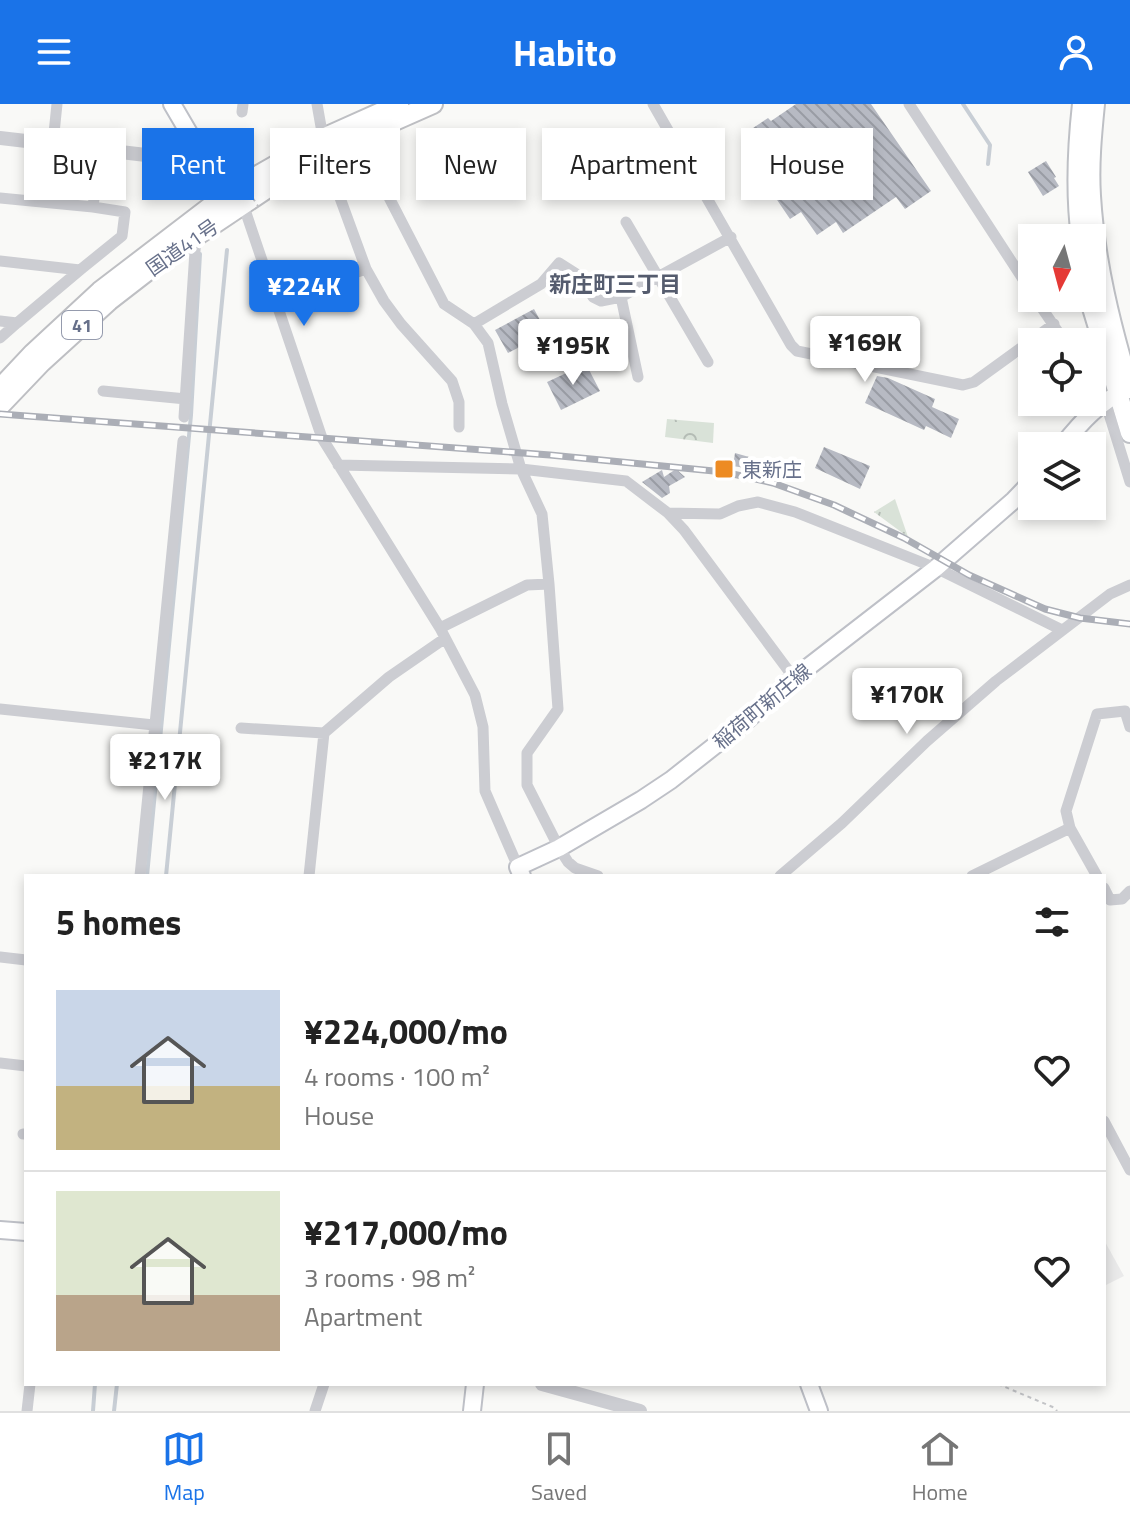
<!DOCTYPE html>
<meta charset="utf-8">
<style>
:root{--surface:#fff;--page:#f6f6f6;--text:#222;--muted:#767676;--line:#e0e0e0;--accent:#1a73e8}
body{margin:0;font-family:"Titillium Web","Noto Sans JP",sans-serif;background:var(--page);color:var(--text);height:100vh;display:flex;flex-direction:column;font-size:30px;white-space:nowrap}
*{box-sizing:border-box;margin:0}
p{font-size:26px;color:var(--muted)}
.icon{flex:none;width:44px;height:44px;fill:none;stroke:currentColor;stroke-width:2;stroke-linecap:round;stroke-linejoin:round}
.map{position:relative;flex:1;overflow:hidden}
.side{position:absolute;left:24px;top:770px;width:1082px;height:512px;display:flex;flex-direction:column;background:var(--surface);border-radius:0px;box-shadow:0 4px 12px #0003}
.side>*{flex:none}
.top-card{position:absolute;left:24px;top:24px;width:1082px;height:72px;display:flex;gap:16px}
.needle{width:52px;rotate:186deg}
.controls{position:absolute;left:1018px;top:120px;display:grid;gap:16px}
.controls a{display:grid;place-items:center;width:88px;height:88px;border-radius:0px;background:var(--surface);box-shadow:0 4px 12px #0003;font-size:40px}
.price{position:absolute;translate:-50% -68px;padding:0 18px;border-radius:8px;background:#fff;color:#222;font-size:26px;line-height:52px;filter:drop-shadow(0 2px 4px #0008)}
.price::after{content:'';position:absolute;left:50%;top:48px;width:24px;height:18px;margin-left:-12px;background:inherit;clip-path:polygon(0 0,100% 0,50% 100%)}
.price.on{background:var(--accent);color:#fff}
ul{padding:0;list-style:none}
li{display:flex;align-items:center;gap:24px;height:200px;padding:0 32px}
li+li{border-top:2px solid var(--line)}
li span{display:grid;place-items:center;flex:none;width:224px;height:160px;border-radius:0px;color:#555}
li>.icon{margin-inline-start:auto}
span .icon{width:96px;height:96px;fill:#fffc;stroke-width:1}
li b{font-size:34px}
h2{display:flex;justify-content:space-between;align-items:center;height:96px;padding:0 32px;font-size:34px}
.tag{padding:0 28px;border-radius:0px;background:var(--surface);box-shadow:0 4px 12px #0003;font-size:28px;line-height:72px}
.tag.on{background:var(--accent);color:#fff}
header{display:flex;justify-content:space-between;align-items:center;height:104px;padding:0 32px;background:var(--accent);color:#fff;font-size:36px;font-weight:700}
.tab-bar{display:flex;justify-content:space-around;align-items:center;height:112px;border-top:2px solid var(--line);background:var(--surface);font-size:22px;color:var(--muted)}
.tab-bar a{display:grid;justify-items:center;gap:4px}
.tab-bar .on{color:var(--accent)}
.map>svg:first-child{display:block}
.built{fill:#eaeaea}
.grass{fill:url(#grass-tufts)}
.park{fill:url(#park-crowns)}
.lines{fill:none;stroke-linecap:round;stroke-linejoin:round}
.stream{stroke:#c8ced5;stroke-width:4}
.building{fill:url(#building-back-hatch)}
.secondary-casing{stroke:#bec0c7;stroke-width:20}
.primary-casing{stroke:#bec0c5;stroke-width:22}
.trunk-casing{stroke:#bebfc3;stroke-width:22}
.path{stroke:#c3c4c7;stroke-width:2;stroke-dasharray:4 4;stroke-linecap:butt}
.minor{stroke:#cccdd2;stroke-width:11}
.tertiary{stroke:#cccdd2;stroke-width:14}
.secondary{stroke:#fff;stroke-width:16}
.primary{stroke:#fff;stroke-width:18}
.trunk{stroke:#fff;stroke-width:18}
.rail-casing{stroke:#abaeb6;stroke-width:7}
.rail{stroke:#fff;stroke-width:4;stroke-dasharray:12;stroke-linecap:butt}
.path-bridge{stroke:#c3c4c7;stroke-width:2;stroke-dasharray:4 4;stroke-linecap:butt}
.poi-dot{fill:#ed8b23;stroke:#fff;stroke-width:3}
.labels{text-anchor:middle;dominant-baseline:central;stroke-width:8;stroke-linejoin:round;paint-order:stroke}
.shield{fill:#fff;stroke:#959bad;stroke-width:2}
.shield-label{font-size:18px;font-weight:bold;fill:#67708a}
.street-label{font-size:20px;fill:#67708a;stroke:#fff}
.poi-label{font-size:20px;fill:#67708a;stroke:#fff;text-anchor:start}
.neighbourhood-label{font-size:22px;font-weight:bold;fill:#555c6e;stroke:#fff}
</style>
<header><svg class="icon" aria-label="menu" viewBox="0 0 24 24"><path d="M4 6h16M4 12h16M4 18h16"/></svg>Habito<svg class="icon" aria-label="person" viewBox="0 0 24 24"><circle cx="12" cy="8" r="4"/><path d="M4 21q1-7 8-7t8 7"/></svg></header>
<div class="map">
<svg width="1130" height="1307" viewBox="0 0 1130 1307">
<defs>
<pattern id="grass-tufts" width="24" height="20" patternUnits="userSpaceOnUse" patternTransform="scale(2)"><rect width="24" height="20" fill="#d9e2d8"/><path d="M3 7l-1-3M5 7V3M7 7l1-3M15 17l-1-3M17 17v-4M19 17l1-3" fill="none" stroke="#b4bcb5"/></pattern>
<pattern id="park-crowns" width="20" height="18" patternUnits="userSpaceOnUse" patternTransform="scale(2)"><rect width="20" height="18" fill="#d9e2d8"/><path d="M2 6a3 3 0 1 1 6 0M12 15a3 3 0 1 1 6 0" fill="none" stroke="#b4bcb5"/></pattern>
<pattern id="building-back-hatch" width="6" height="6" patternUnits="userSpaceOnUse" patternTransform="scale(2)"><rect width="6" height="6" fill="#b7bac3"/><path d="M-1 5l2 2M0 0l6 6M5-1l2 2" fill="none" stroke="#999ca4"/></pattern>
</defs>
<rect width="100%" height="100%" fill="#f9f9f7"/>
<path class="built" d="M1104,1136L1124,1172L1104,1182Z"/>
<path class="grass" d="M895,395L908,433L874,408Z"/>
<path class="park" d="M667,315L714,319L713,339L665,333Z"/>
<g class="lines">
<path class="stream" d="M963,0L990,41L988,60
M147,772L191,311L200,150
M166,772L227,146
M93,1307L95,1280
M114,1307L117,1280"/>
</g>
<path class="building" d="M796,0H871L931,87L905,105L896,93L843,129L836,118L817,131L801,108L790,115L750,56L758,50L749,37L758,31L753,24L768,14L771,17Z
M1046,57L1056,73L1054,74L1059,82L1043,92L1028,68Z
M534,205L547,229L508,249L495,226Z
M586,260L600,287L561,306L547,278Z
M877,272L888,274L935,295L932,303L959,315L951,334L926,322L924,326L865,299Z
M824,343L870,362L860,385L815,364Z
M735,349L770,359L769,368L733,362Z
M676,365L685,373L669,382L670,389L662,394L642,378L662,366L664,373Z"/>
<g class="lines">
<defs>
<path id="secondary" d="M172,0L206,58L240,96
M1062,342C1082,317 1099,298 1129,284
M522,772L518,763L559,744L641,696L671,676L746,617L794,574L936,464L1014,396L1032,377
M0,1126L26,1128
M809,1280L819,1307
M472,1307L475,1280"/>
<path id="primary" d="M1095,0C1092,30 1089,61 1091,92C1095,158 1111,222 1130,285
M1081,134C1075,89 1077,45 1082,0
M1089,194L1130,329"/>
<path id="trunk" d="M0,284L33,249L100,187L232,86L323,34L399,0
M0,302L42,258L109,197L171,149L295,66L365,30L433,0"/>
</defs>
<use href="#secondary" class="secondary-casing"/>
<use href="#primary" class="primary-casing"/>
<use href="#trunk" class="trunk-casing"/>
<path class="path" d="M222,55L223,41H227L226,53
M186,71L193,74
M998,1280L1055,1304L1057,1307"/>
<path class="minor" d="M317,0L323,34
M653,0L791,241L797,247L963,281L974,278L1054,220
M909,0L1032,189
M242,8L243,0
M365,30L380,76L444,200L474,220L488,239L502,300L521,365L542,410L549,480L558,605L527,649V681L559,744L568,758L575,764L598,772
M53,39L57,0
M324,50L366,165
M0,94L93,103L100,45
M243,100L322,334L440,524L475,591L483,623L485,687L518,763
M626,118L708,258
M0,157L80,166L122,132L125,108L93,103
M621,193L638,273
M1035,194L1065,238
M275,196L366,165L384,197L401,220L452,277L459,298V323
M0,217L17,219L80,166
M474,220L541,180L559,159L581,173L593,193L601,197L621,193L731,133
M0,234L17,219
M1092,278L1105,297L1130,378
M103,287L186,295
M184,313L196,132
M338,361L521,365L626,377L668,409L684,426L794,574
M668,409L720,410L738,402L758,398L795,408L936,464L1062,526
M440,524L527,481L549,480
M0,605L154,621
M241,624L324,629
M140,772L183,337
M309,772L324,629L389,573L444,535
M780,772L842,719L927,637L996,577L1110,490L1130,481
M972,772L1070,724
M1097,772L1070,724L1066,707L1097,610L1125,607L1130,623
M1104,784L1110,796L1122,795L1130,787
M0,853L26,856
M0,959L26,962
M1104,1017L1130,1066
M23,1030H26
M27,1307L30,1280
M315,1307L324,1280"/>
<path class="tertiary" d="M0,34L206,58
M542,1280L640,1307"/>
<use href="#secondary" class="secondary"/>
<use href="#primary" class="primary"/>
<use href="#trunk" class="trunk"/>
<defs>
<path id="rail" d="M0,310L550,351L724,368L773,379L834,401L904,434L969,471L1045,505L1080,514L1130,520"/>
</defs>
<use href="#rail" class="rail-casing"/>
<use href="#rail" class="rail"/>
<path class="path-bridge" d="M193,74L226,53L258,102"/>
</g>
<rect class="poi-dot" x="714" y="355" width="20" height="20" rx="4"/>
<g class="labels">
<rect class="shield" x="62" y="207" width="40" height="28" rx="6"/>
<g class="shield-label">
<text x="82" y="221">41</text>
</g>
<g class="street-label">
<text transform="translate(182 143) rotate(-35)">国道41号</text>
<text transform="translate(762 602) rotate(-40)">稲荷町新庄線</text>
</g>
<g class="poi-label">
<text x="742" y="365">東新庄</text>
</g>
<g class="neighbourhood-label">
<text x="615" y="180">新庄町三丁目</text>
</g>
</g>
</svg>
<div class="controls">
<a><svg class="needle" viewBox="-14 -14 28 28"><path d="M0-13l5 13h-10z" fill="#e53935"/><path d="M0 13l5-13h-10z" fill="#767676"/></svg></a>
<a><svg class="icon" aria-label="locate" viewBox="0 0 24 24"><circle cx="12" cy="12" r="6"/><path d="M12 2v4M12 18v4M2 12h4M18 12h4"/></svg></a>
<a><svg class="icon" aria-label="layers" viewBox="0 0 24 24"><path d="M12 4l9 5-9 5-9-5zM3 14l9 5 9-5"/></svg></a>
</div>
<b class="price on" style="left:304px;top:224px">¥224K</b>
<b class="price" style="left:865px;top:280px">¥169K</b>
<b class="price" style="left:573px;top:283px">¥195K</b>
<b class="price" style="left:907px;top:632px">¥170K</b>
<b class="price" style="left:165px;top:698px">¥217K</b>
<div class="top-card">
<a class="tag">Buy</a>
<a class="tag on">Rent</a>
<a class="tag">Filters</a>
<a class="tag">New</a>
<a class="tag">Apartment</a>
<a class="tag">House</a>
</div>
<section class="side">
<h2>5 homes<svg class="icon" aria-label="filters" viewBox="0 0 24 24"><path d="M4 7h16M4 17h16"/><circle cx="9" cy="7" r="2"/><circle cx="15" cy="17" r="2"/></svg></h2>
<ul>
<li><span style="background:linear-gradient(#c9d6e8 60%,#c2b280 0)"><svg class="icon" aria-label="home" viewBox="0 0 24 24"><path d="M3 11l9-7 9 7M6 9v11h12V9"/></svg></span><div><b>¥224,000/mo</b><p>4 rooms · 100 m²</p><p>House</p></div><svg class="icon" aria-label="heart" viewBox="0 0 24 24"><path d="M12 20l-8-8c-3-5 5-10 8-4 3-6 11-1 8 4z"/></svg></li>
<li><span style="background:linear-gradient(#dfe7d0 65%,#b9a48a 0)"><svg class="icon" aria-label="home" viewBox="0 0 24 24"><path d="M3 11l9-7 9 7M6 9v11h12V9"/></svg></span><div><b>¥217,000/mo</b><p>3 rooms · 98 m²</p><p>Apartment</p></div><svg class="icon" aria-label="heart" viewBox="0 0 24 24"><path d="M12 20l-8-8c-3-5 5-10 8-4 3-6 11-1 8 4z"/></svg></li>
</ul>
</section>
</div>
<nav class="tab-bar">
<a class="on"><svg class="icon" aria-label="map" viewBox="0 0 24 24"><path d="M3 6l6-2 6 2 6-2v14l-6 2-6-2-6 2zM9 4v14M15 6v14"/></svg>Map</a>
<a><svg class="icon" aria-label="saved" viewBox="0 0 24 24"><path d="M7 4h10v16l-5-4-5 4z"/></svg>Saved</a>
<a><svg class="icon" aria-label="home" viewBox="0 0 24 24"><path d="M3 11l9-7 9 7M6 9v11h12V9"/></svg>Home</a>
</nav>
